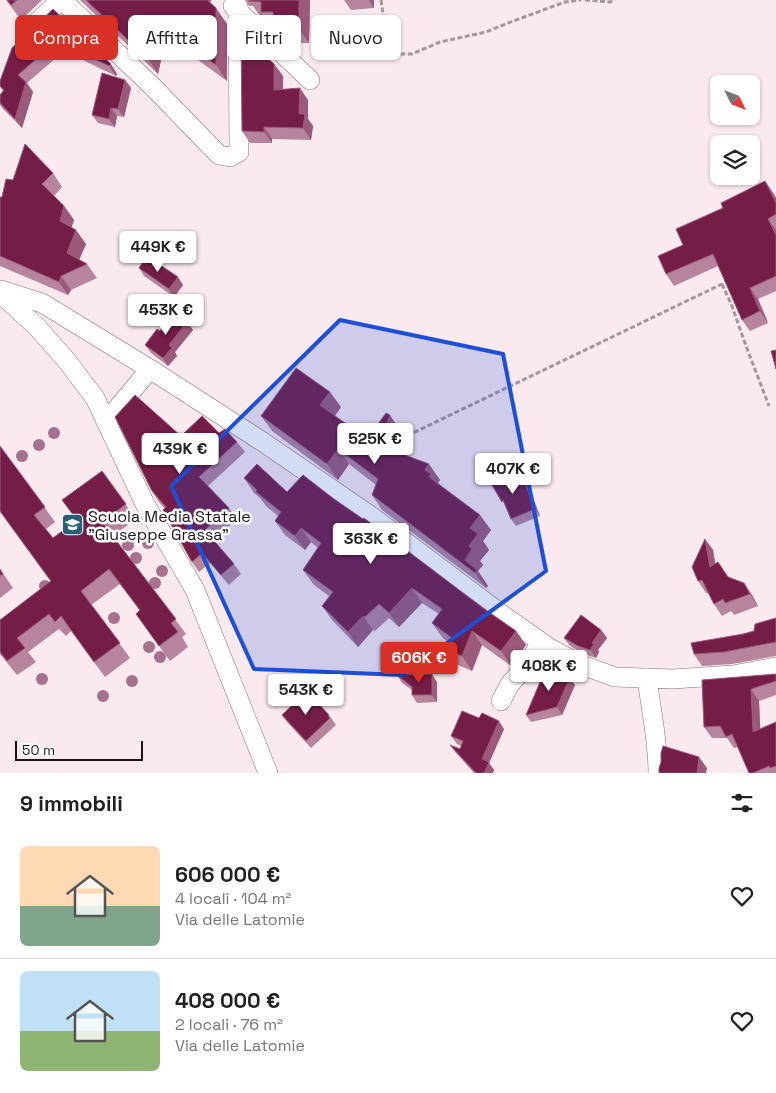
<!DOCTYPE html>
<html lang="it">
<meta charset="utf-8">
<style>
:root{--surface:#fff;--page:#f6f6f6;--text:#202124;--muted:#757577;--line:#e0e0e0;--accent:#d93025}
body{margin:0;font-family:"Space Grotesk",sans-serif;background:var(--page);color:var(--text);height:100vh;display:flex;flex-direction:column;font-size:19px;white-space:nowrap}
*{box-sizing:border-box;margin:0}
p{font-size:16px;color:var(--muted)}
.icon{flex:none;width:28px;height:28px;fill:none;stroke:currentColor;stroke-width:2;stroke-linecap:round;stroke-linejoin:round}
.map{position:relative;height:773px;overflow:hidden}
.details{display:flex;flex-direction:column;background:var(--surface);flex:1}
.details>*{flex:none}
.guide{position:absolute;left:15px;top:15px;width:500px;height:45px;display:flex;gap:10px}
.needle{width:32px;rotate:132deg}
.buttons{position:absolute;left:710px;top:75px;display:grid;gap:10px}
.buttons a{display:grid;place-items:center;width:50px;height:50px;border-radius:8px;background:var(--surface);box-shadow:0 1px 4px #0004;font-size:25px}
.scale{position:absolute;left:15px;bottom:12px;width:128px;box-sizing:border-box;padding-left:5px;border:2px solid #1e1116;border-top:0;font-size:14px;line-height:18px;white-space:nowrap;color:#1e1116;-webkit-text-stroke:4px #fff;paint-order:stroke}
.price{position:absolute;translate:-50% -42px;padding:0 11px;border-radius:5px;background:#fff;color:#222;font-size:16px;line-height:32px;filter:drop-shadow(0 1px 2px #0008)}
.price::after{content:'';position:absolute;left:50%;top:30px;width:15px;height:11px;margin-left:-8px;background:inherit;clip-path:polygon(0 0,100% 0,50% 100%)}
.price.active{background:var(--accent);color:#fff}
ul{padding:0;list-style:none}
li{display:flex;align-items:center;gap:15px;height:125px;padding:0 20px}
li+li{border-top:1px solid var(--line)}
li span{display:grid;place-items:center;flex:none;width:140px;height:100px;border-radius:8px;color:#555}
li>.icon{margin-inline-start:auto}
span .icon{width:60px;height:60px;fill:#fffc;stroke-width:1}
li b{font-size:21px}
h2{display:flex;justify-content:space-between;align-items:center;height:60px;padding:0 20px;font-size:21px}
.pill{padding:0 18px;border-radius:8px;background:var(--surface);box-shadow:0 1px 4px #0004;font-size:18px;line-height:45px}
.pill.active{background:var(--accent);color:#fff}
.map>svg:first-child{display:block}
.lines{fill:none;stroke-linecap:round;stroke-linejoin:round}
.minor-casing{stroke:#8e6c78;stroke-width:20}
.path{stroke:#a5969c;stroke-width:3;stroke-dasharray:5 2.5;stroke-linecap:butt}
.minor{stroke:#fff;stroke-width:19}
.tree{fill:#a7708c}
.wall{fill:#b6849c}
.shaded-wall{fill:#9c5a7a}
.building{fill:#731d47;stroke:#9c5a7a}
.marked{fill:#1d4ed8;fill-opacity:0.2;stroke:#1d4ed8;stroke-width:4;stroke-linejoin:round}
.labels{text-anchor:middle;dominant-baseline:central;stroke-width:5;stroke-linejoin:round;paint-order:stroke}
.poi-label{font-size:16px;fill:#1e1116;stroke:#fff;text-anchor:start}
</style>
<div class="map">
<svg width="776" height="773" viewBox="0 0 776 773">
<rect width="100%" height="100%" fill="#faeaf0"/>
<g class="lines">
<defs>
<path id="minor" d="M62,0L152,86L219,155L230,157L239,152L238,0
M233,6L310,80
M33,26L61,0
M1,290L42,303L150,369L106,422
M0,293L37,327L67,361L95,398L145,504L195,590L268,773
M150,369L263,442L371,516L504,616L548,647L579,664L615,677L673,679L733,675L776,667
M647,678C651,710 658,741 658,773
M501,701L510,684L526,666L541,643"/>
</defs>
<use href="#minor" class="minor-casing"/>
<path class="path" d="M381,0L387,40L394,50L401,54H412L440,42L486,32L508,23L565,2L581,0
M585,0L610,2L615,0
M722,284L732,306L746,346L769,406
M395,455L401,444L413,433L722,284L728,280"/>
<use href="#minor" class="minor"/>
</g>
<g class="tree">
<circle cx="54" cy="433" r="6"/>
<circle cx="39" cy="445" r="6"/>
<circle cx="22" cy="456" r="6"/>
<circle cx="148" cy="543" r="6"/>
<circle cx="128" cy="545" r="6"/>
<circle cx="136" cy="558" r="6"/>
<circle cx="162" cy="571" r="6"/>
<circle cx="155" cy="583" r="6"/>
<circle cx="45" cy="586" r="6"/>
<circle cx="114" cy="618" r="6"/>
<circle cx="149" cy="647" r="6"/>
<circle cx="160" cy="657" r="6"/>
<circle cx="42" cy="679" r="6"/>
<circle cx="132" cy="681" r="6"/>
<circle cx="103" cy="696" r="6"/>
</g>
<path class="wall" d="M6,0H42L21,20Z
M80,0H209L227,24V81L166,37L158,74Z
M245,0H310L309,43H293L290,38H283L275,27H271L264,16H260L253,6H249Z
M344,0H374V8L351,10Z
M53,9L117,74L116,76L64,51L27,83L33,92L22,128L3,109L0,105V95L3,91L0,87V81Z
M274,64L283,76V89L308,100V119L313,126L311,140L272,139V143H250L242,131Z
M125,80L131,88L124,117L117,116L115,127L98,123L92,115Z
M53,173L62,187L54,196L64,206L74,220L71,228L86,244L79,260L87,264L97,278L71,290L68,295L0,266V197H2L13,180Z
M765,181L773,193L776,198V291L758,299L768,323L750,331L742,320L718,266L674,286L666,274L683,245L723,208Z
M139,268L183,285L174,297L144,276Z
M187,322L193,330L175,352L177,356L168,366L151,353L145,345L160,331Z
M341,407L335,416L367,439L400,431L393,450L440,480L438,483V485L491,530L483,541L489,550L480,561L483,565L478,571L488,586L486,588L382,510L372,495L376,485L349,464L338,480L272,431L261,416Z
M219,433L237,442L245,452L208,486L229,508L237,519L213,540L234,564L241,574L229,585L210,563L199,572L192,562L165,509L159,502L152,491L181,436Z
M0,446L55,522L46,529L53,538L77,520L62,500L102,471L136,519L113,536L186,634L182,637L188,647L170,661L136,614L140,611L120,584L91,605L130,658L105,677L71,631L66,636L59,629L28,652L36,662L17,675L0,654V620L51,582L0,512Z
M507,470L516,485L529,488L540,516L516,526L511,519L507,509Z
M244,478L287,492L334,499L516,631L526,645L511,666L482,645L472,671L456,664L446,650L449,643L442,637L432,623L439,614L422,603L399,627L389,618L375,631L373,630L358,647L332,620L322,606L329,596L314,585L303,570L318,548L311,542L305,550L285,535L275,521L278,516L266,506L260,498L254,493Z
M705,539L713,550L715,563L729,578L752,595L758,606L734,615L731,611L722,616L714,604L708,593H706L698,581Z
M0,569L13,588L0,598Z
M776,618V656L732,664L702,666L694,654L743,634L754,631Z
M601,630L607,638L598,650L599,652L596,658L584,654L570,646L564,638Z
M776,674V695L759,701L760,729L776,722V773H749L738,747L734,748L727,738H712L704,727L702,680Z
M397,675L437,682V702L417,703L412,695V690L402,683Z
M575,685L562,715L531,722L526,715Z
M282,715H329L336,725L311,748L287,722Z
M504,729L489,763L494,770L493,773H474L456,753L450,745L460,749L461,746L457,744L451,736Z"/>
<path class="shaded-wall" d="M299,0H310L309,43L299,29Z
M369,0H374V8Z
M216,8L227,24V81L216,65Z
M155,21L166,37L158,74L148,59Z
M111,64L117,74L116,76L109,66Z
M274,64L283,76V101L274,90Z
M125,80L131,88L124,117L118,109Z
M26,82L33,92L22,128L15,119Z
M300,88L308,100V119L313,126L311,140L303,128L299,114Z
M111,108L117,116L115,127L109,119Z
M264,127L272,139V143L264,132Z
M765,181L773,193L776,198V203Z
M64,206L74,220L69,235L60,221Z
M768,219L776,230V235Z
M76,230L86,244L76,267L67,253Z
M61,276L71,290L68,295L59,282Z
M178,277L183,285L174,297L169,289Z
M750,288L758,299L768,323L760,311Z
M187,322L193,330L175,352L177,356L168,366L163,358L169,345Z
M330,392L341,407L331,421L320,405Z
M390,415L400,431L389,460L378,445Z
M338,449L349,464L338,480L327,464Z
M429,464L440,480L438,483L442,490L429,477L425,470Z
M524,481L529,488L540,516L535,509Z
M480,515L491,530L483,541L489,550L480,561L483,565L478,571L488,586L486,588L475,573L465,560L469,546L470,528Z
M301,528L311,542L305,550L295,536Z
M705,539L713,550L718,579L710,567Z
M744,583L752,595L758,606L750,594Z
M412,588L422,603L399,627L389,613Z
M363,616L373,630L358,647L348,632Z
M601,630L607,638L598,650L599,652L596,658L590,650L592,643Z
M472,631L482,645L472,671L462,656Z
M516,631L526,645L511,666L501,651Z
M432,674L437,682V702L432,695Z
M570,678L575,685L562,715L557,707Z
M751,689L759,701L761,744L753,732Z
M499,721L504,729L489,763L494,770L493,773H484L482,759Z
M699,757L707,768L706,773H697Z"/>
<path class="building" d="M7,0H17L11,5Z
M86,0H209L211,1H208L216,8V65L155,21L148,59Z
M249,0H299V29H283V24H273V12H261V2L249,1Z
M53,9L111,64L109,66L57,41L18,75L26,82L15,119L0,103V95L4,90L0,86V81L12,48Z
M241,33L274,64V90L300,88L299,114H305L303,128L264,127V132L242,131Z
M102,73L125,80L118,109L111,108L109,119L92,115Z
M25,144L53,173L42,184L64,206L60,221L76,230L67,253L87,264L61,276L59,282L0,256V197H2L6,179L13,180Z
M765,181L776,203V214L768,219L776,235V276L750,288L760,311L742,320L713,254L666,274L658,256L683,245L676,229L723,208L721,203Z
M147,256L178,277L169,289L139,268Z
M173,313L187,322L169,345L172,348L163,358L145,345L157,329L160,331Z
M776,350V369L771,351Z
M296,368L330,392L320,405L367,439L386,413L390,415L378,445L429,464L425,470L431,474L429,477L480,515L470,528L478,534L469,546L472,549L465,560L477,570L475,573L372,495L378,479L338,449L327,464L261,416Z
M135,395L181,436L202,416L219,433L225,429L237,442L199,477L229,508L205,530L234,564L221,575L202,553L192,562L163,510L166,507L152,491L115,417Z
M0,446L45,507L34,515L53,538L77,520L62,500L102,471L126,504L102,522L176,619L171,623L178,632L159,646L136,614L140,610L109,569L81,591L120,643L94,662L61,616L55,622L49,614L17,638L25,648L7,661L0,652V620L51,581L0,511Z
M257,464L287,492L303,475L334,499L363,519L364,518L487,611L516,631L501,651L472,631L462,656L446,650L452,638L432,623L442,609L412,588L389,613L379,604L365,617L363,616L348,632L322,606L333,592L303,570L321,543L301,528L295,536L275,521L281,512L256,492L257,490L244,478Z
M507,470L515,485L524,481L535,509L511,519L503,500L502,502L489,480Z
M705,539L710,567L718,562L728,577L744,583L750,594L725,603L723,599L714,604L702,580L698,581L692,567Z
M0,569L3,574L0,576Z
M581,615L601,630L592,643L594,644L590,650L578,646L564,638Z
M776,618V642L724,652L694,654L691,643L743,634L754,631L755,624Z
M546,668L570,678L557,707L526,715Z
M432,674V695H412V687L397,675Z
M776,674V681L751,689L753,732L776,722V766L770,768L769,766L753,773H749L732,734L726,737L720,726L704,727L702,680Z
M307,691L329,715L328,716L330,718L306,741L282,715Z
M462,711L479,718L482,713L499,721L482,759L489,762L484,773H476L450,745L460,749L463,741L451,736Z
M663,746L699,757L697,773H659V768L661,762V753Z"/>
<path class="marked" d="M340,320L503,354L546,571L403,675L254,669L171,486Z"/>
<defs>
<symbol id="school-square" viewBox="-11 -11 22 22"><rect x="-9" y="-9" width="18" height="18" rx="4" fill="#266179" stroke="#fff"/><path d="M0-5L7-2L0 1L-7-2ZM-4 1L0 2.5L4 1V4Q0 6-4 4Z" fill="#fff"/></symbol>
</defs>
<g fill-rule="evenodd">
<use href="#school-square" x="60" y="512" width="25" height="25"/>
</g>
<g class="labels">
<g class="poi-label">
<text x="88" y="516">Scuola Media Statale<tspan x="88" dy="18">"Giuseppe Grassa"</tspan></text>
</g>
</g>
</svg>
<div class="buttons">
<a><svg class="needle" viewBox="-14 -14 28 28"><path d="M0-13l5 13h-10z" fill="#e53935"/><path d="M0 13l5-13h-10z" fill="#757577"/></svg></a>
<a><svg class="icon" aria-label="layers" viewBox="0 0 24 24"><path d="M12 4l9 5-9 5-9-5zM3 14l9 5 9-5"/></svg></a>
</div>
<div class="scale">50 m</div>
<b class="price" style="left:158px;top:273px">449K €</b>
<b class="price" style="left:166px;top:336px">453K €</b>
<b class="price" style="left:375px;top:465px">525K €</b>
<b class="price" style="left:180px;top:475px">439K €</b>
<b class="price" style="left:513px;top:495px">407K €</b>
<b class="price" style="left:371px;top:565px">363K €</b>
<b class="price active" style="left:419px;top:684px">606K €</b>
<b class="price" style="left:549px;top:692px">408K €</b>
<b class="price" style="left:306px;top:716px">543K €</b>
<div class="guide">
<a class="pill active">Compra</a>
<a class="pill">Affitta</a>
<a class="pill">Filtri</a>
<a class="pill">Nuovo</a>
</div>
</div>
<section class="details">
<h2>9 immobili<svg class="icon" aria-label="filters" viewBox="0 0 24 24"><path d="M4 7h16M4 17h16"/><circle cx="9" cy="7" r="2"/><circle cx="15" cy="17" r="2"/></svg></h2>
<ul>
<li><span style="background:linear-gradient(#ffd9b3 60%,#7fa58c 0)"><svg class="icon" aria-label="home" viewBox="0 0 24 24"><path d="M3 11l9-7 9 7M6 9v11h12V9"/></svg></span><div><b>606 000 €</b><p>4 locali · 104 m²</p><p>Via delle Latomie</p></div><svg class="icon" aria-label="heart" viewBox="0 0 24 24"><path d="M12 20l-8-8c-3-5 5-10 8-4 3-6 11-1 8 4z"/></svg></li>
<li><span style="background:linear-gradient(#bfe0f5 60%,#8fb573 0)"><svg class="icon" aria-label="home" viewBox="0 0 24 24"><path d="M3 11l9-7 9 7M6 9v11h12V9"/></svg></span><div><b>408 000 €</b><p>2 locali · 76 m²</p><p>Via delle Latomie</p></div><svg class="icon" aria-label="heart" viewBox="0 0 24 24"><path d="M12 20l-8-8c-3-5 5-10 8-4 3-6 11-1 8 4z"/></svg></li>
</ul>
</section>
